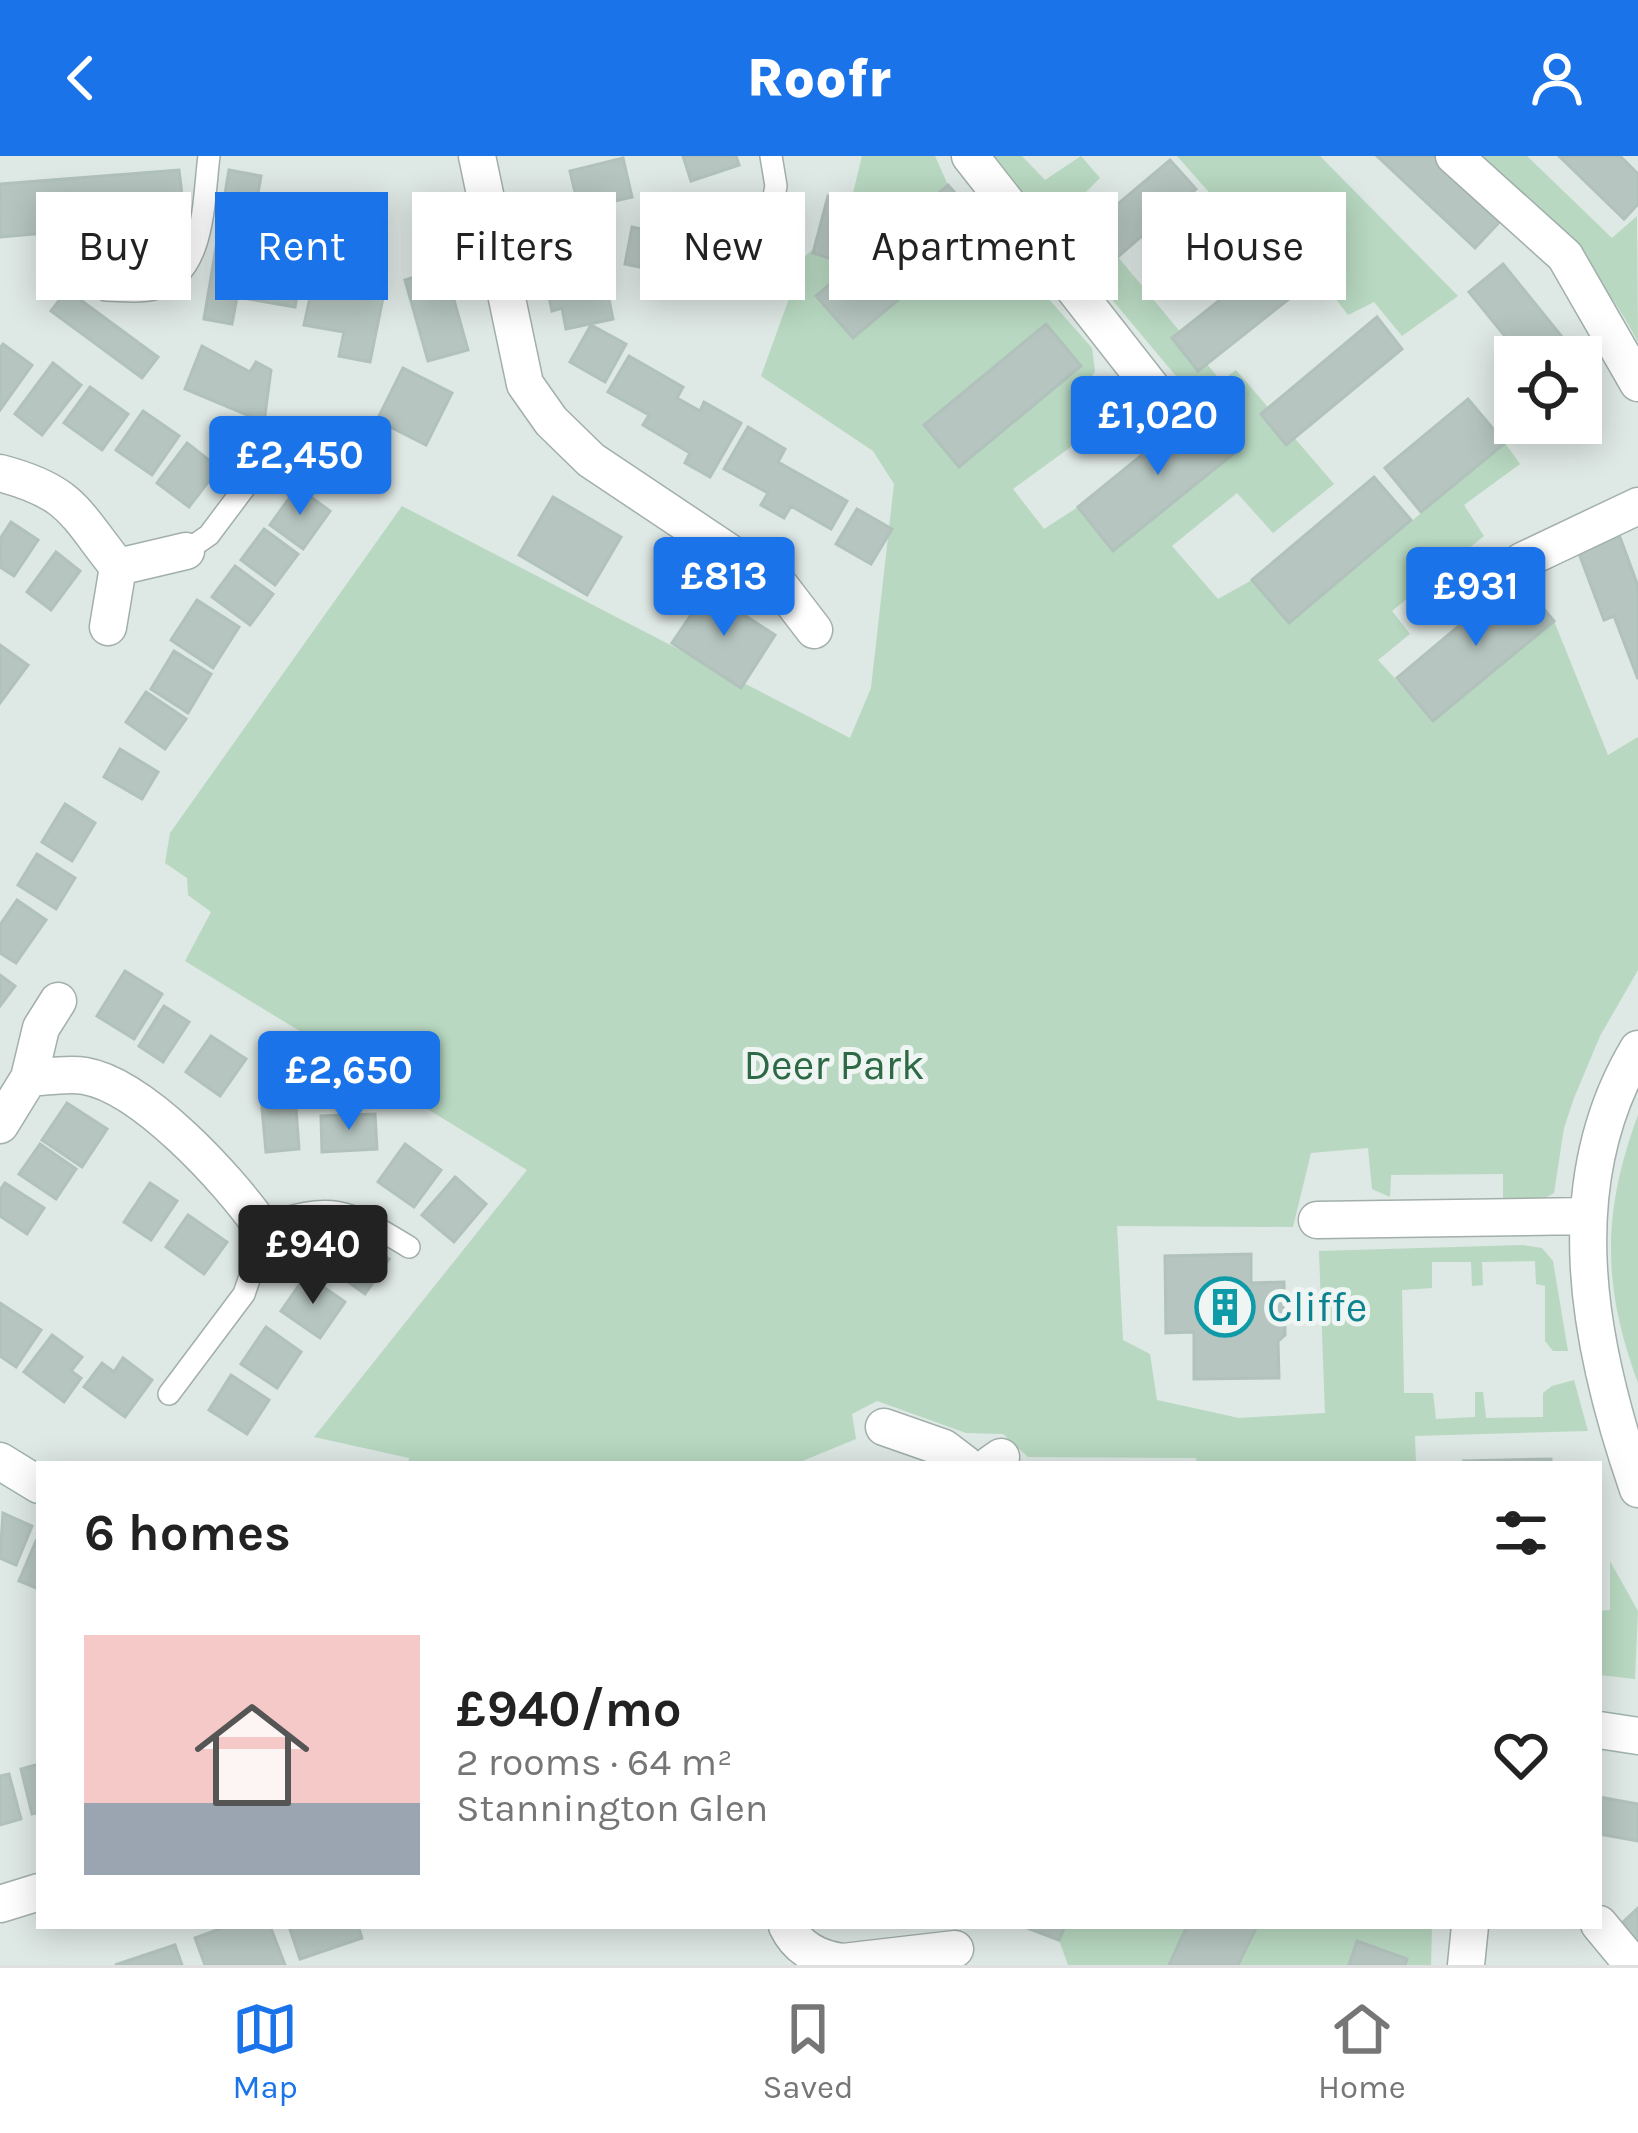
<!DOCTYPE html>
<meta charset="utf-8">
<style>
:root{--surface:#fff;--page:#f2f2f2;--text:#222;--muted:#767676;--line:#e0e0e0;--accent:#1a73e8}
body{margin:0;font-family:Karla,sans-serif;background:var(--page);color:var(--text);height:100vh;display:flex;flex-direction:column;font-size:45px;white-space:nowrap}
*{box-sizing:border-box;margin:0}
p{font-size:39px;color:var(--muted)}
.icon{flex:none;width:66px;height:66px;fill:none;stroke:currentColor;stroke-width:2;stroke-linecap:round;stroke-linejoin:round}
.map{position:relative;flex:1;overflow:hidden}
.details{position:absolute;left:36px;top:1305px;width:1566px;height:468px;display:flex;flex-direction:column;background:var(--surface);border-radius:0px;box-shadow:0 6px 30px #0003}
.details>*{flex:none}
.top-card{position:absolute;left:36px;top:36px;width:1566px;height:108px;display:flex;gap:24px}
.tools{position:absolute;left:1494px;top:180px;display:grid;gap:24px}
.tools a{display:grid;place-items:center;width:108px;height:108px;border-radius:0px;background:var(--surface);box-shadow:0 6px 30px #0003;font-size:60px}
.price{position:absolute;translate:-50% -102px;padding:0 27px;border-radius:12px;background:var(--accent);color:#fff;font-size:39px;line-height:78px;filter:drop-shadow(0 3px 6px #0008)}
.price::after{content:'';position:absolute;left:50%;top:72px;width:36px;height:27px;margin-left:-18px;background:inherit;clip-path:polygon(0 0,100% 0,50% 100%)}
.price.on{background:#222;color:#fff}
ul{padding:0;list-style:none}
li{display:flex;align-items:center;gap:36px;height:300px;padding:0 48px}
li+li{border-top:3px solid var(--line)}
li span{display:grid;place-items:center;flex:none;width:336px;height:240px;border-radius:0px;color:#555}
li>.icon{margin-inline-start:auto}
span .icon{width:144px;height:144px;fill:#fffc;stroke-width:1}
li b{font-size:51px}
h2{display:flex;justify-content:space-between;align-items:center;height:144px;padding:0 48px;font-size:51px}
.tag{padding:0 42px;border-radius:0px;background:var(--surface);box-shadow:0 6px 30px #0003;font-size:42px;line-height:108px}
.tag.on{background:var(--accent);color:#fff}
header{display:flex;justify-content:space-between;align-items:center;height:156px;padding:0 48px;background:var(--accent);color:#fff;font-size:54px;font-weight:800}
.tabs{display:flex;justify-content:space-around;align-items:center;height:168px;border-top:3px solid var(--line);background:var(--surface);font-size:33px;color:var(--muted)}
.tabs a{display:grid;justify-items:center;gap:6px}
.tabs .on{color:var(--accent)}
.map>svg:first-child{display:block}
.green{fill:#b8d8c1}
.building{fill:#b6c5c0;stroke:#b1c1bb;stroke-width:3}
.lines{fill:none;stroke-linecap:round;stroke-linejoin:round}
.lane-casing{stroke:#a2afab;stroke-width:24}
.street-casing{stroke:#a2afab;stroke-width:39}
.secondary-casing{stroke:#9eb3ac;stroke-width:39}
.lane{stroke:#fff;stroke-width:21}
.street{stroke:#fff;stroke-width:36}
.secondary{stroke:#fff;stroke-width:36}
.labels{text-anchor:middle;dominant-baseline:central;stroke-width:10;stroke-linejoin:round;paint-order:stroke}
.park-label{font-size:42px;fill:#2e6946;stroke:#eef5f2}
.culture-label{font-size:42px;fill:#0d838f;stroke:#eef5f2;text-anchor:start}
</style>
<header><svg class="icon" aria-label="back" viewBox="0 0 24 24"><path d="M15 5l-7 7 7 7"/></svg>Roofr<svg class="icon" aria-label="person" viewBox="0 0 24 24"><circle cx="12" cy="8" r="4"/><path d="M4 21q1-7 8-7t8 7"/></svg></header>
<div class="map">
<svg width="1638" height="1809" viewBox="0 0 1638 1809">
<rect width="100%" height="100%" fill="#dee8e4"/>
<path class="green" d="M862,0H935L948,29L1092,192L1095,215L1085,234L1101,269L1013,333L1044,373L1078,351L1113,394L1237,293L992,0H1022L1045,24L1081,0L1100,22L1074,48L1221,225L1236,214L1334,328L1273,377L1237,337L1172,390L1218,443L1252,424L1290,467L1505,287L1520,308L1464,349L1484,380L1392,455L1410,478L1378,504L1434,565L1554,465L1608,599L1638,581V814L1600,880L1574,942L1564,972L1554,1037L1545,1042L1503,1046V1018L1391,1019L1390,1041L1372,1033L1368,992L1311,997L1293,1071L1117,1070L1123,1184L1150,1198L1157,1244L1239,1262L1325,1257L1319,1095L1523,1089L1542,1092L1553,1105L1568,1195H1553L1545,1185V1130L1536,1128L1535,1105L1482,1106L1483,1129L1472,1130L1471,1106H1432V1132L1402,1134L1404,1237H1433L1436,1263L1475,1261V1236H1483L1486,1262L1543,1261V1237L1552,1230L1574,1224L1588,1275L1415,1280L1416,1308H1197L1196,1302L1028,1301L1003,1278L966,1277L877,1245L852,1258L856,1283L795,1308H408L409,1302L314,1281L527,1014L185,805L211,756L188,739L187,722L165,707L170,677L402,350L850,582L871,532L894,328L873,295L761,220L804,101L822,86L842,82Z
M1177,0H1320L1458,140L1402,180L1374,146L1348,159L1285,75L1260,94Z
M1478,0H1527L1612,82L1637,60L1638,186C1599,110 1539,58 1478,0Z
M1638,959V1227C1602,1129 1602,1057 1638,959Z
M1610,1405L1638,1455L1635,1523L1599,1519V1455L1610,1454Z
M1065,1770H1187L1169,1809H1068L1059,1784Z
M1257,1770H1432L1431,1809H1405L1407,1803L1358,1785L1349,1809H1238Z"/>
<path class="building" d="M683,0H736L739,9L691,25Z
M1377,0H1440L1505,60L1475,92Z
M1559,0H1620L1638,18V48L1624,63Z
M623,2L632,41L579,53L570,15Z
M1170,4L1196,33L1113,105L1087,74Z
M179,14L185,65L0,81V28Z
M229,14L261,20L252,71L307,81L295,151L237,141L232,168L204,163Z
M948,29L970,54L960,63L974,80L853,182L816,140Z
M828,40L855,47L839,105L813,97Z
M708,56L743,63L730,129L625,108L632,71L702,85Z
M1288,90L1314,123L1198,215L1172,182Z
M568,103L576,140L607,134L613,163L566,173L562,152L552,155L542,108Z
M1503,108L1571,192L1560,201H1522L1469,136Z
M445,112L468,194L428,205L405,124Z
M314,123L384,137L370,206L339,200L344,176L304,169Z
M67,134L158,201L142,222L51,155Z
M1377,161L1402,193L1286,289L1261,258Z
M1046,168L1081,210L959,311L924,269Z
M591,169L626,188L605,226L570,206Z
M3,188L32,209L0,254V192Z
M202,190L250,216L256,206L271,214L264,266L185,233Z
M629,200L683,231L677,242L700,255L704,246L741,267L710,321L685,307L690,297L643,269L649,259L608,236Z
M53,207L81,229L42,279L15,258Z
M403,212L452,237L426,289L377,264Z
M90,231L128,258L102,294L64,267Z
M1468,243L1505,287L1421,356L1385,312Z
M1202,250L1238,294L1113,395L1078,351Z
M143,255L179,280L152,319L116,294Z
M748,271L785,293L778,306L847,345L831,373L791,350L784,362L761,349L768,337L724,313Z
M187,287L219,312L189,351L157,327Z
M1374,321L1411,364L1289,467L1252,424Z
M297,331L330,355L303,393L270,369Z
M553,341L621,381L587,439L519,399Z
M857,353L892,373L871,408L836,388Z
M11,366L38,384L14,420L0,411V383Z
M264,373L298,398L275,429L241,404Z
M1618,376L1638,430V523L1614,460L1604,464L1577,392Z
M56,396L80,415L51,454L27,436Z
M235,410L273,438L250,469L212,441Z
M1517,421L1554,465L1433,565L1397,522Z
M707,435L775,479L741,532L672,487Z
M197,444L239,471L213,512L171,484Z
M0,489L28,509L0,547Z
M174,495L211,518L188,557L151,533Z
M146,536L186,563L165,593L126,566Z
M120,593L158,616L142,643L104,621Z
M65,648L95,667L72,705L42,686Z
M37,698L75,722L56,753L18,729Z
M17,744L46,764L16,807L0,797V769Z
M125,815L162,838L134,883L97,860Z
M0,819L15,830L0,850Z
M164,850L189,866L163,906L139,890Z
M211,880L246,903L220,940L186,916Z
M295,938L299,993L266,996L261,941Z
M67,947L107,973L82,1011L42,984Z
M375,958L377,993L322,996L321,960Z
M40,988L76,1013L56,1043L19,1018Z
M405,988L441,1014L414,1051L378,1026Z
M455,1021L486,1048L454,1086L422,1059Z
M5,1027L44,1052L27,1078L0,1060V1034Z
M150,1027L177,1045L151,1084L124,1066Z
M188,1059L227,1086L204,1118L166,1091Z
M351,1076L389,1103L365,1138L327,1111Z
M1251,1098V1127L1284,1126L1285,1179L1278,1185L1279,1222L1194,1223V1176L1166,1177L1165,1100Z
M306,1119L345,1146L320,1182L281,1155Z
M0,1147L41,1174L16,1211L0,1200Z
M266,1171L301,1196L277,1232L241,1208Z
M52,1179L82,1201L71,1215L81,1222L64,1246L24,1216Z
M123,1202L152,1224L125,1261L84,1231L102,1207L114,1216Z
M231,1219L269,1244L247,1278L209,1254Z
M1551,1303V1308H1465L1464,1305Z
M3,1357L32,1370L16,1409L0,1402Z
M36,1385L39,1387V1433L19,1425Z
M39,1608V1656L32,1658L21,1613Z
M9,1618L21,1663L0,1669V1620Z
M1599,1641L1638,1648V1685L1599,1678Z
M1638,1752V1785L1621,1768Z
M228,1770H270L285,1809H205L195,1782Z
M289,1770H358L362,1782L300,1803Z
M1022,1770H1065L1059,1784Z
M1187,1770H1257L1238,1809H1169Z
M1357,1785L1407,1803L1405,1809H1349Z
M175,1789L182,1809H115Z"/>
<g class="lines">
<defs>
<path id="lane" d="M770,60L776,30L771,0
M106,134C121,134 140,137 154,133C206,118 203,45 209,0
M186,395L209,379L260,311
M169,1238L244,1138L255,1106L261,1070C333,1045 345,1052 409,1091"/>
<path id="street" d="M477,0L525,228L551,265L591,304L781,431L814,474
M970,0L1162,245
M1454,0L1565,100L1638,227
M0,317C72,336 74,356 118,411L108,471
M1522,405L1638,350
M118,411L186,395
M1638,893C1556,1030 1589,1192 1638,1333
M29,922L41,872L58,845
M0,969L29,922C46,921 68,917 85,920C143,930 228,1023 261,1070
M1317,1064L1587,1060
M884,1271L944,1292L965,1308
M991,1308L1001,1301
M0,1748L39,1736
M1599,1768L1633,1809
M787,1770C798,1793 819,1803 843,1806L955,1793
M1466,1809L1470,1770"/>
<path id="secondary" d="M0,1305L39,1329
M1599,1574L1638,1580"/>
</defs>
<use href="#lane" class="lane-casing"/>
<use href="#street" class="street-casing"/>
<use href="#secondary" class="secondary-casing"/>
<use href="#lane" class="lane"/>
<use href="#street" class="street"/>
<use href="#secondary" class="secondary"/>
</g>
<defs>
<symbol id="building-ring" viewBox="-11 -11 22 22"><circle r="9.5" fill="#eef5f2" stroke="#0f9aa8" stroke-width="1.5"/><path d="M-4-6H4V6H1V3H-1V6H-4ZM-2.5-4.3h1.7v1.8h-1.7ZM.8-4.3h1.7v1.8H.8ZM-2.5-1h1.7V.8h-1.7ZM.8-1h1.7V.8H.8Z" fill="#0f9aa8"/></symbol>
</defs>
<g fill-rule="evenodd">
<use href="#building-ring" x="1192" y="1118" width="66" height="66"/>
</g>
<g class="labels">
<g class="park-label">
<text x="834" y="909">Deer Park</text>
</g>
<g class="culture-label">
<text x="1267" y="1151">Cliffe</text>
</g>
</g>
</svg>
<div class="tools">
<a><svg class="icon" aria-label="locate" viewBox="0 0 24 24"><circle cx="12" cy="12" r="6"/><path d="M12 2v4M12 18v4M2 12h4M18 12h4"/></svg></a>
</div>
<b class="price" style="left:1158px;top:322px">£1,020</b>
<b class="price" style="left:300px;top:362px">£2,450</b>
<b class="price" style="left:724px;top:483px">£813</b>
<b class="price" style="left:1476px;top:493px">£931</b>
<b class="price" style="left:349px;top:977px">£2,650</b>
<b class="price on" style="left:313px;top:1151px">£940</b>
<div class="top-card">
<a class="tag">Buy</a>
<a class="tag on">Rent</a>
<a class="tag">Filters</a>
<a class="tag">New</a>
<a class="tag">Apartment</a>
<a class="tag">House</a>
</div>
<section class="details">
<h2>6 homes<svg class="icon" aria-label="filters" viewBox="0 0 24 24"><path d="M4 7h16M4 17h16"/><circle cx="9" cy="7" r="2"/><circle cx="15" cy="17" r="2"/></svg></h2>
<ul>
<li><span style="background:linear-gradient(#f6c9c9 70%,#9aa5b1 0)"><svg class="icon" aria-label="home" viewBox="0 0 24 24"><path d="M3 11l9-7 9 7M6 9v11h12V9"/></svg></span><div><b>£940/mo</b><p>2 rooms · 64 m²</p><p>Stannington Glen</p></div><svg class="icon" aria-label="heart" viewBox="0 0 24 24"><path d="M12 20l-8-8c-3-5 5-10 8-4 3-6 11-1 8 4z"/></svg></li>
</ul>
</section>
</div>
<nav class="tabs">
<a class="on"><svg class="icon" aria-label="map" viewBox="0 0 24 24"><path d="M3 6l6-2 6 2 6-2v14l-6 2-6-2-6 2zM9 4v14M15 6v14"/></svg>Map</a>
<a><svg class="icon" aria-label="saved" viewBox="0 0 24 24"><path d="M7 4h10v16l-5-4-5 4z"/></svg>Saved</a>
<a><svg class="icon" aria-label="home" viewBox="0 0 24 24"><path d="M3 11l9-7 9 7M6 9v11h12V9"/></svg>Home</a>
</nav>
